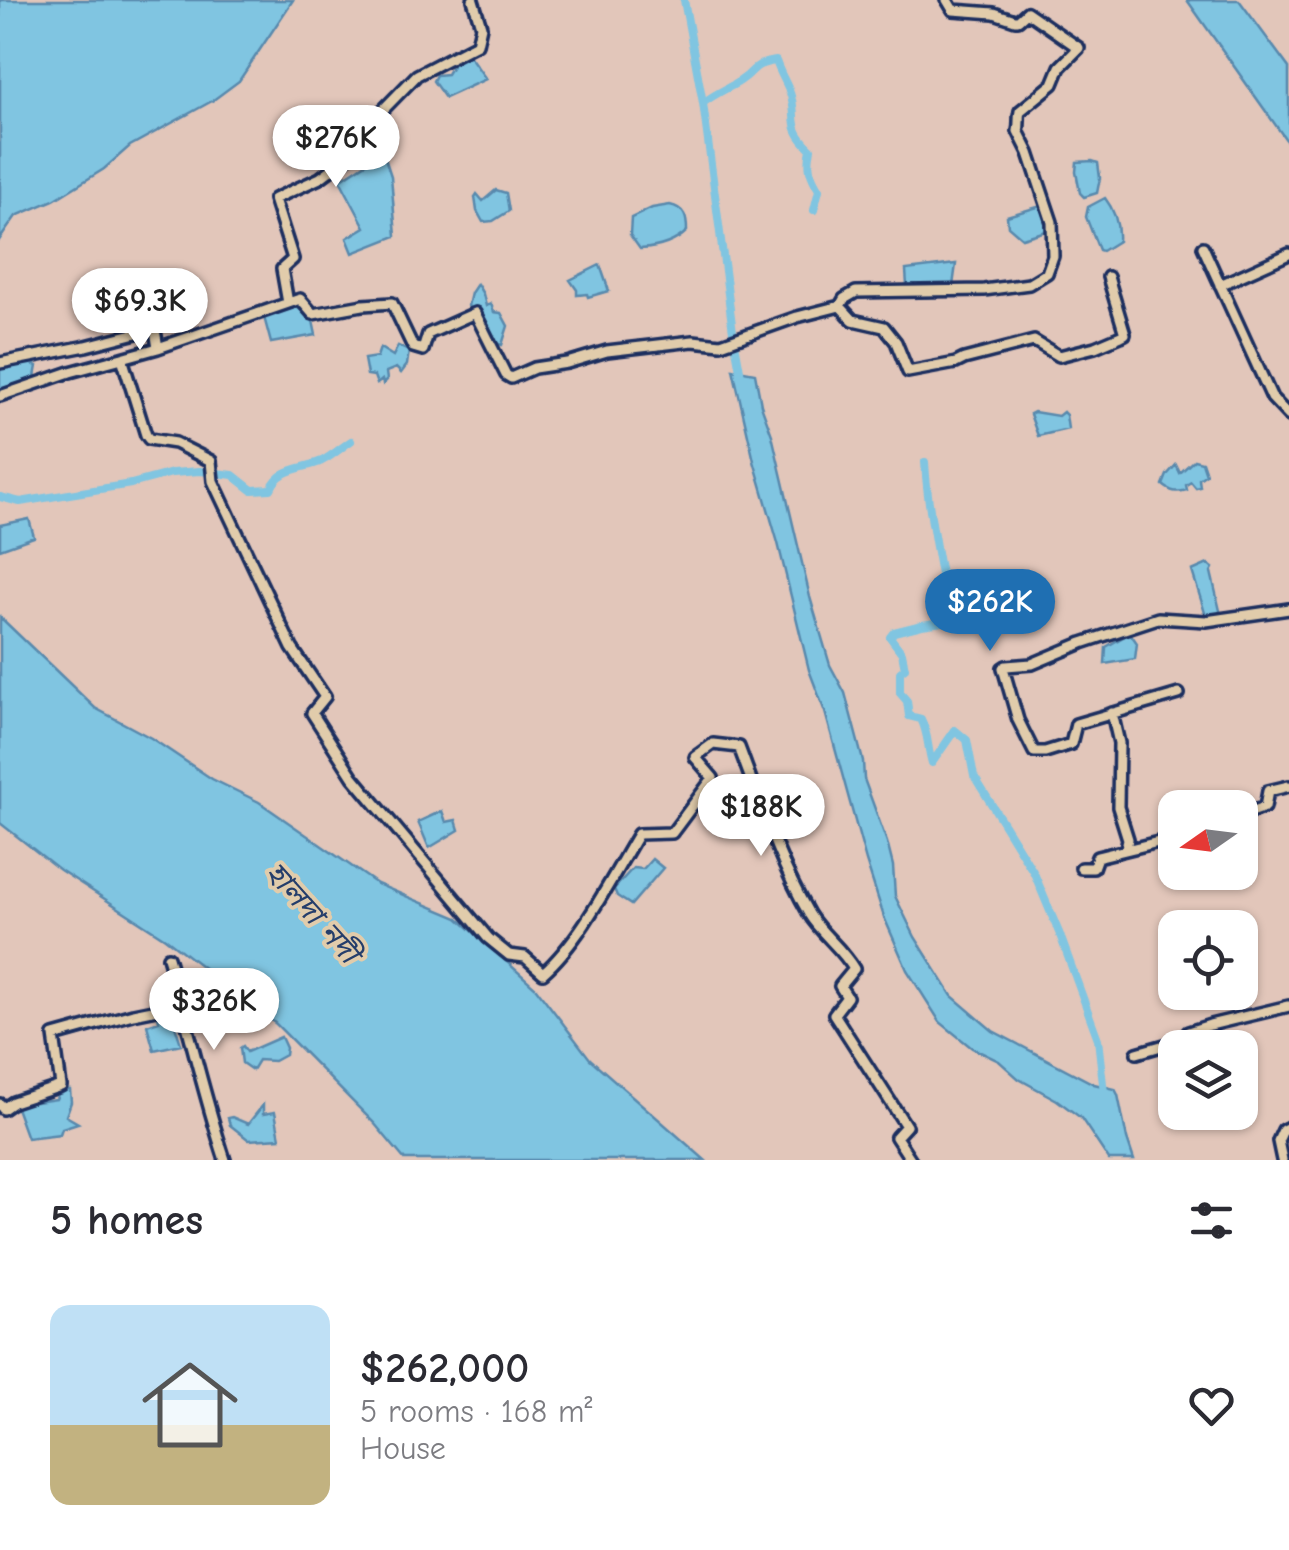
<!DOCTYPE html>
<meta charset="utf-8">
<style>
:root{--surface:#fff;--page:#f2f2f3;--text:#2b2b33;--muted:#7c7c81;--line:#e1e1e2;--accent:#1f6fb2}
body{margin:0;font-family:"Comic Neue","Noto Sans Bengali",sans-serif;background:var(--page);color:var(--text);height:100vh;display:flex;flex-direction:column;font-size:38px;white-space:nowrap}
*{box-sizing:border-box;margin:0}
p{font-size:32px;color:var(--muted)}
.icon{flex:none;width:55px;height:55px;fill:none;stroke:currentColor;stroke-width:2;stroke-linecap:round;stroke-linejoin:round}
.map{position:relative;height:1160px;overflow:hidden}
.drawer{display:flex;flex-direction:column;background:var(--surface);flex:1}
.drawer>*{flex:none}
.needle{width:65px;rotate:256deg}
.tools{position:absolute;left:1158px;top:790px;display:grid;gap:20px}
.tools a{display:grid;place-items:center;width:100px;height:100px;border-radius:20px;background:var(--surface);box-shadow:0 2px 8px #0004;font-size:50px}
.price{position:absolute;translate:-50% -85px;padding:0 22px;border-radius:35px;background:#fff;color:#222;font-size:32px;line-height:65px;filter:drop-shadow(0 2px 5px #0008)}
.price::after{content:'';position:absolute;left:50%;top:60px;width:30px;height:22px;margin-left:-15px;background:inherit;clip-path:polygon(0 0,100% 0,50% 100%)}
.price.selected{background:var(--accent);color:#fff}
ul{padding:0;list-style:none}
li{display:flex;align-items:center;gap:30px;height:250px;padding:0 50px}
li+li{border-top:2px solid var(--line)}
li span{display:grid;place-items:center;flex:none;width:280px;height:200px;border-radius:20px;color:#555}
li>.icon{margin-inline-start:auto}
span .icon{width:120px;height:120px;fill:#fffc;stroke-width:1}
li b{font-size:42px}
h2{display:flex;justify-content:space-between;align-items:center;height:120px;padding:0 50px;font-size:42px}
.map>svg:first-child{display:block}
.water{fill:#80c5e1;stroke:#5889ad;stroke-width:2.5}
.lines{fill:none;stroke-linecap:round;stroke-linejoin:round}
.canal{stroke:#80c5e1;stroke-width:8}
.minor-casing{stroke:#1b2f5e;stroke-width:16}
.minor{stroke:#e1ccab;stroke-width:9}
.labels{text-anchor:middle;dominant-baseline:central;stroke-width:8;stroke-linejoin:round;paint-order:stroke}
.water-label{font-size:30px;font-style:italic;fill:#253e6b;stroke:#e1ccab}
</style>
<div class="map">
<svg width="1289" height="1160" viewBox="0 0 1289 1160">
<rect width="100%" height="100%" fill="#e2c6ba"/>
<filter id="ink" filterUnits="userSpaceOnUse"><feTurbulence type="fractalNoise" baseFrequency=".01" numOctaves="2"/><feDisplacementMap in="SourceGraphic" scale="20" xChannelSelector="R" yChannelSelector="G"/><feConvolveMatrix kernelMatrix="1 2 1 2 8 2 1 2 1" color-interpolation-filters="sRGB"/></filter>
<g filter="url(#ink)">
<path class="water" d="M0,0H293L239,81L212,101L130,146L104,169L54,200L16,216L0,239Z
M1187,0H1239L1289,68V144Z
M468,54L486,79L445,98L433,81L436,75L447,74L453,64Z
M383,152L391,176L396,236L353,253L347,238L365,227L340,180Z
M1092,161L1098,163L1100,178L1097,193L1084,197L1080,193L1076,172L1077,162Z
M496,190L506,193L509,211L493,221L483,222L477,211L475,197L477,194L483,201Z
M1105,198C1115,211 1119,226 1118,241L1102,251L1099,250L1086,217L1088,207Z
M670,205C685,208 687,218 687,231C675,243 656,248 640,249L630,235L631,218L652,208Z
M1041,206L1050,230L1022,238L1008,226L1007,216Z
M956,264L953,286H907L906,270Z
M600,265L609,291L588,297L587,294L577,295V290L570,280Z
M477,284L483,294L486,306L491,304L494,312L501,313L508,326L502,345L492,342L477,312L478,308L472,310L468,306L471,293Z
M296,306L313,321L316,335L271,343L264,317Z
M398,346L409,351L407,365L401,373L396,368L386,372L387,380L383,384L382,380L377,384L374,376L367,375L364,359L377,357L380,348L393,356Z
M26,361L37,366L35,377L0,391V365Z
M733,369L755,373L761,405L772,435L810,597L830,665L845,693L863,761L864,779L887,842L893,866L895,896L915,937L952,996L993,1031L1094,1084L1115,1089L1118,1095L1127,1139L1134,1160H1109L1081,1118L1057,1100L1019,1079L999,1061L972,1048L940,1022L907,970L884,917L866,861L825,712L809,670L778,543L754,461Z
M1034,412L1058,416L1063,412L1066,415L1068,429L1038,436L1030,414Z
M1194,460L1202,462L1206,474L1199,479L1200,487L1196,488L1191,482L1186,485L1187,490C1176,493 1171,492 1163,485L1167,475L1176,465L1180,473Z
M29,519L34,537L0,549V525Z
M1208,564L1213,568L1211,572L1221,615L1206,616L1192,571Z
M0,617L95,708L151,738L212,779L259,802L377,884L458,918L536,988L590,1059L705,1160H405L374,1123L276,1024L165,938L60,870L0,823Z
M1130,633L1137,643L1135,659L1105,664L1106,647Z
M442,811L446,822L456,820L459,830L429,848L418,822Z
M652,859L663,868L631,905L617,896L614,889L633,868L643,869Z
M158,1016H172L181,1044L154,1050L147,1025L159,1021Z
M281,1037L286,1048L285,1055L274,1061L258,1060L252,1070L242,1063L240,1048L243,1046L247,1052Z
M60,1089L70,1090L71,1102L66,1116L78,1123L62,1128L60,1134L27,1138L15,1105L56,1099Z
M263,1105V1114L275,1112L280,1138L249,1140L230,1125L228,1118L232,1117L248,1124Z"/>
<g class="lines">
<path class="canal" d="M684,0L703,103L733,332L741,376
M703,103C716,93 727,89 740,81C759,69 749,65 776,61C780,73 785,80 789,90C800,118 785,125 811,149C807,167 810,175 819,190L814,210
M925,462C928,516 941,568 949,621L922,625L894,632L890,637L902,653L905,668L900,672V693L907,701L909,716L921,719C929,735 927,747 932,763L955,730L967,740L974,776L1034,873L1060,935L1098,1039L1104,1093
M0,497L20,502L131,484L172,473L200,471L233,475L252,490L271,489C280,467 302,470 322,461C332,456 342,447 351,441"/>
<defs>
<path id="minor" d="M1203,247L1272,398L1289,416
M1220,285L1289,254
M288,303L282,269L293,259L274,199L320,178L352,154L376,117L417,75L477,44L481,26L473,0
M840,306L844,299L856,292L984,290L1029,284L1047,273L1053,256L1052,222L1029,153L1018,131C1020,124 1018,119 1020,111L1053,84L1060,67L1079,48L1027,12L1018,20H1015L994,13L953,10L947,0
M122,358L158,348
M0,363L86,346L152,329L155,330L158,348L300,299L313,314L363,305L392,303L413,347L423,350L428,334L475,313L506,375L511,378L534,368L567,363L607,351L693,341L721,344L797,317L840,306L853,320L884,327L896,342L908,372L956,363L964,359L1034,341L1059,356L1095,347L1121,336L1125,334L1108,277
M0,396L70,372L122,358L146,435L149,439L175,443L211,461L213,481L292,648L325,697L312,713L353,777L488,938L509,955L525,957L543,973C581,940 612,877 638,834L672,833L713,778L695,757L713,744L739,747C760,803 779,862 809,914C821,934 842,948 854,969L840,986L847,997L834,1014L906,1126L896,1137L911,1160
M1179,694L1076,724L1071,744L1045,752H1034L1018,720L1003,668L1006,666L1032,664L1082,643L1158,618L1206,621L1289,609
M1112,713L1119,743L1118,807L1128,839L1126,848
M1240,809L1254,811L1265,807L1268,791L1289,786
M1081,868H1093L1097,857L1175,838
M168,957C188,1024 203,1093 225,1160
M1137,1053L1182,1040L1188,1032L1210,1025L1289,1006
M0,1104L3,1109L13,1102L61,1086L54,1036L133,1014L182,1004
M1282,1160L1278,1141L1283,1130L1289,1127"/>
</defs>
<use href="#minor" class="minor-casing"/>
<use href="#minor" class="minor"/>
</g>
</g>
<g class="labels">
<g class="water-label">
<text transform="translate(312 913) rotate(48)">হালদা নদী</text>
</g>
</g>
</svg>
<div class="tools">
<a><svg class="needle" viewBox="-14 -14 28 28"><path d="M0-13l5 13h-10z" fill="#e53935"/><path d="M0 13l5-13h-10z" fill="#7c7c81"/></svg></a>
<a><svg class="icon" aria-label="locate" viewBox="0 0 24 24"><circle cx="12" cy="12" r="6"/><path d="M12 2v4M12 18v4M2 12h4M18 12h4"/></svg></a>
<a><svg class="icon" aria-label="layers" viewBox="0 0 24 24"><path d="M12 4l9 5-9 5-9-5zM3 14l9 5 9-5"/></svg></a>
</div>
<b class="price" style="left:336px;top:190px">$276K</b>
<b class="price" style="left:140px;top:353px">$69.3K</b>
<b class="price selected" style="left:990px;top:654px">$262K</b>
<b class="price" style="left:761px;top:859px">$188K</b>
<b class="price" style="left:214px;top:1053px">$326K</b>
</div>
<section class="drawer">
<h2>5 homes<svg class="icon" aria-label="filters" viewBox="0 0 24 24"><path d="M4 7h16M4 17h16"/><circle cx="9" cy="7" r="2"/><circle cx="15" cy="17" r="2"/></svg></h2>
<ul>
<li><span style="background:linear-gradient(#bfe0f5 60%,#c2b280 0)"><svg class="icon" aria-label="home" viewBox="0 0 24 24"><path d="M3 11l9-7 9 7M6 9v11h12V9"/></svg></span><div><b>$262,000</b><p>5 rooms · 168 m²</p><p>House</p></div><svg class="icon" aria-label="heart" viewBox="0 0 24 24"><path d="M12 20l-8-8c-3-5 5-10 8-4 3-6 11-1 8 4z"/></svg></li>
</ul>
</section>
